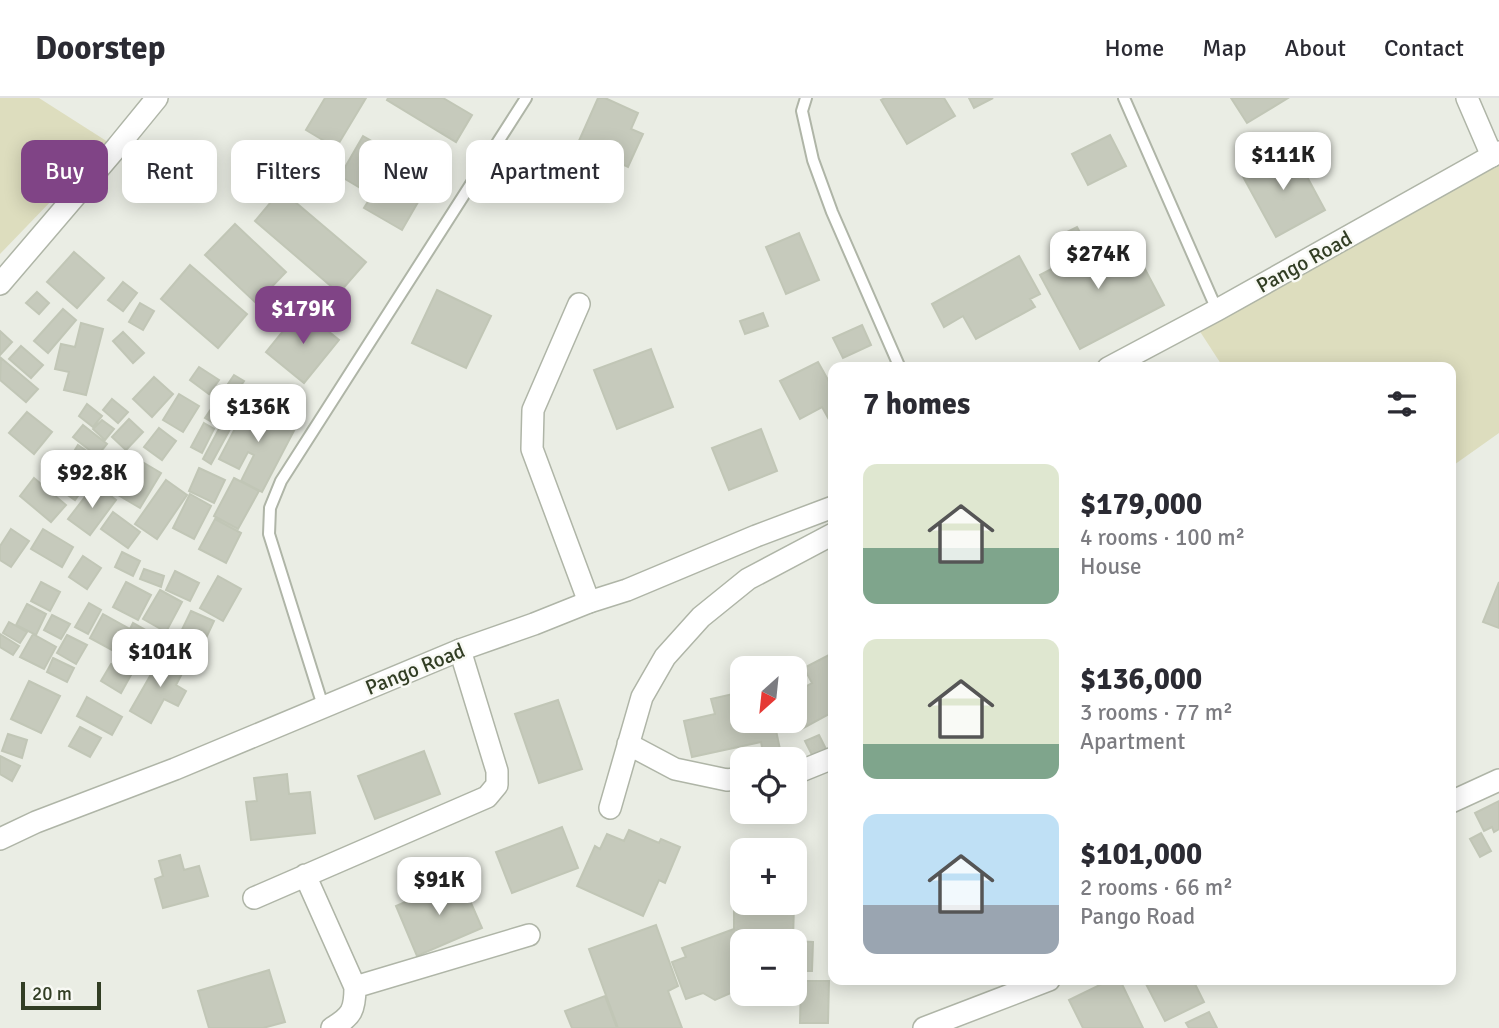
<!DOCTYPE html>
<meta charset="utf-8">
<style>
:root{--surface:#fff;--page:#f7f7f7;--text:#2b2b33;--muted:#7c7c81;--line:#e1e1e2;--accent:#804486}
body{margin:0;font-family:Signika,sans-serif;background:var(--page);color:var(--text);height:100vh;display:flex;flex-direction:column;font-size:26px;white-space:nowrap}
*{box-sizing:border-box;margin:0}
p{font-size:23px;color:var(--muted)}
.icon{flex:none;width:38px;height:38px;fill:none;stroke:currentColor;stroke-width:2;stroke-linecap:round;stroke-linejoin:round}
.map{position:relative;flex:1;overflow:hidden}
.drawer{position:absolute;left:828px;top:264px;width:628px;height:623px;display:flex;flex-direction:column;background:var(--surface);border-radius:14px;box-shadow:0 4px 18px #0003}
.drawer>*{flex:none}
.banner{position:absolute;left:21px;top:42px;width:665px;height:63px;display:flex;gap:14px}
.needle{width:46px;rotate:207deg}
.buttons{position:absolute;left:730px;top:558px;display:grid;gap:14px}
.buttons a{display:grid;place-items:center;width:77px;height:77px;border-radius:14px;background:var(--surface);box-shadow:0 4px 18px #0003;font-size:35px}
.scale{position:absolute;left:21px;bottom:18px;width:80px;box-sizing:border-box;padding-left:7px;border:4px solid #323e24;border-top:0;font-size:19px;line-height:24px;white-space:nowrap;color:#323e24;-webkit-text-stroke:5px #f8f9f4;paint-order:stroke}
.price{position:absolute;translate:-50% -60px;padding:0 16px;border-radius:14px;background:#fff;color:#222;font-size:23px;line-height:46px;filter:drop-shadow(0 2px 4px #0008)}
.price::after{content:'';position:absolute;left:50%;top:42px;width:21px;height:16px;margin-left:-10px;background:inherit;clip-path:polygon(0 0,100% 0,50% 100%)}
.price.on{background:var(--accent);color:#fff}
ul{padding:0;list-style:none}
li{display:flex;align-items:center;gap:21px;height:175px;padding:0 35px}
li span{display:grid;place-items:center;flex:none;width:196px;height:140px;border-radius:14px;color:#555}
li>.icon{margin-inline-start:auto}
span .icon{width:84px;height:84px;fill:#fffc;stroke-width:1}
li b{font-size:30px}
h2{display:flex;justify-content:space-between;align-items:center;height:84px;padding:0 35px;font-size:30px}
.tag{padding:0 24px;border-radius:14px;background:var(--surface);box-shadow:0 4px 18px #0003;font-size:24px;line-height:63px}
.tag.on{background:var(--accent);color:#fff}
header{display:flex;align-items:center;gap:42px;box-sizing:border-box;height:98px;padding:0 35px;background:var(--surface);border-bottom:2px solid var(--line)}
header strong{font-size:33px}
nav{display:flex;gap:38px;margin-inline-start:auto;font-size:24px}
.map>svg:first-child{display:block}
.green{fill:#ddddbe}
.building{fill:#c6cabc;stroke:#c1c6b6;stroke-width:2}
.lines{fill:none;stroke-linecap:round;stroke-linejoin:round}
.service-casing{stroke:#afb5a7;stroke-width:14}
.minor-casing{stroke:#afb5a7;stroke-width:24}
.tertiary-casing{stroke:#afb5a7;stroke-width:24}
.service{stroke:#fff;stroke-width:10}
.minor{stroke:#fff;stroke-width:21}
.tertiary{stroke:#fff;stroke-width:21}
.labels{text-anchor:middle;dominant-baseline:central;stroke-width:5;stroke-linejoin:round;paint-order:stroke}
.street-label{font-size:21px;fill:#323e24;stroke:#f8f9f4}
</style>
<header>
<strong>Doorstep</strong>
<nav><a>Home</a><a>Map</a><a>About</a><a>Contact</a></nav>
</header>
<div class="map">
<svg width="1499" height="930" viewBox="0 0 1499 930">
<rect width="100%" height="100%" fill="#eaede4"/>
<path class="green" d="M0,0H39L108,44L0,156Z
M1499,63V335L1451,369V270L1223,269L1199,232Z"/>
<path class="building" d="M325,0H366L336,50L306,32Z
M388,0H443L472,17L456,44L387,2Z
M598,0H605L638,15L631,31L643,36L628,69L598,55L595,63L574,54Z
M885,0H944L955,18L907,46L881,2Z
M969,0H993L974,10Z
M1231,0H1288L1247,25Z
M1110,37L1126,68L1088,87L1072,56Z
M363,38L433,78L402,132L364,110L372,97L340,78Z
M1291,49L1325,112L1276,139L1241,75Z
M281,92L366,164L339,195L255,123Z
M235,126L286,174L256,205L205,157Z
M1077,129L1102,175L1137,156L1164,207L1080,251L1040,177L1065,164L1053,141Z
M799,135L819,182L786,196L766,149Z
M74,154L104,180L77,210L47,184Z
M1019,158L1040,196L1030,201L1035,209L976,241L963,218L944,229L932,206Z
M190,167L247,216L218,250L161,201Z
M123,184L137,195L123,213L108,202Z
M437,192L491,218L466,270L412,245Z
M37,194L49,205L39,216L26,205Z
M140,205L154,213L143,232L129,224Z
M63,211L76,222L48,255L34,243Z
M301,211L339,242L304,285L266,254Z
M763,215L768,228L745,236L740,223Z
M81,225L103,231L86,297L64,292L69,274L55,271L61,246L75,249Z
M862,227L871,247L843,260L833,240Z
M0,233L12,244L0,257Z
M123,234L144,255L133,265L113,243Z
M21,248L43,267L31,280L9,261Z
M651,251L673,309L617,331L594,272Z
M1,260L38,291L26,304L0,282Z
M818,264L832,289H833V323L831,325L822,309L800,321L780,283Z
M199,269L219,282L209,296L190,282Z
M234,277L244,283L215,326L205,320Z
M154,279L173,296L152,319L133,301Z
M179,296L199,308L183,334L163,322Z
M237,297L246,302L211,366L203,361Z
M112,301L128,314L118,325L103,312Z
M250,302L297,327L262,394L241,383L254,357L248,354L239,371L219,361Z
M87,306L102,318L93,329L79,318Z
M27,314L52,334L34,356L9,335Z
M129,321L143,334L126,352L112,339Z
M102,322L114,331L105,342L93,331Z
M204,325L214,331L202,355L191,349Z
M83,327L107,346L97,358L73,339Z
M159,330L176,343L162,362L144,349Z
M761,331L777,373L729,392L712,350Z
M78,347L94,358L86,370L70,360Z
M60,355L92,378L75,402L43,380Z
M110,358L129,373L113,394L94,379Z
M139,362L161,375L140,410L118,397Z
M199,370L225,382L214,405L189,393Z
M34,380L66,407L51,424L20,398Z
M234,380L259,393L238,431L214,418Z
M166,382L187,397L157,441L135,426Z
M95,386L116,402L90,437L68,421Z
M190,396L211,408L194,441L173,430Z
M113,414L140,434L128,450L101,431Z
M215,421L241,435L226,465L199,451Z
M11,431L29,443L11,469L0,462V448Z
M43,431L73,449L62,469L31,451Z
M122,454L140,463L133,478L115,469Z
M83,458L101,470L87,491L69,479Z
M144,471L164,478L161,489L140,481Z
M175,473L199,485L190,503L166,492Z
M218,478L241,491L223,523L200,510Z
M41,484L60,494L50,513L31,503Z
M126,484L151,497L138,522L113,509Z
M1499,484V530L1483,524Z
M160,492L182,504L166,534L143,521Z
M89,505L101,512L88,536L75,529Z
M27,506L46,516L36,537L16,527Z
M191,513L214,523L200,553L177,542Z
M103,516L130,531L133,525L156,538L143,561L125,550L121,557L90,540Z
M52,517L70,526L61,541L44,532Z
M9,524L27,534L20,545L3,535Z
M0,536L19,548L13,557L0,549Z
M33,536L56,549L44,571L20,559Z
M67,537L87,547L76,566L57,555Z
M833,555V614L800,632L794,621V595L812,585L804,570Z
M162,557L185,570L176,587L186,593L178,608L164,601L151,625L130,613Z
M53,560L74,570L67,584L47,574Z
M111,566L131,577L121,595L101,583Z
M29,583L60,598L41,635L11,621Z
M742,594V623H774L781,656L764,659L761,644L692,659L684,623L715,616L711,601Z
M87,599L122,619L112,637L77,618Z
M558,602L582,671L539,685L515,616Z
M80,629L101,640L90,659L69,648Z
M8,636L27,642L22,660L2,653Z
M819,637L826,651L812,657L805,643Z
M424,653L440,696L375,721L358,678Z
M0,658L20,668L12,683L0,676Z
M287,676L289,696L310,694L315,735L251,742L246,704L257,703L254,680Z
M1499,703V731L1494,734L1492,729L1484,733L1475,715Z
M562,729L578,770L512,795L496,754Z
M629,732L659,745L661,741L680,749L665,785L659,782L643,818L577,788L595,748L600,751L607,736L624,743Z
M1481,735L1491,753L1480,759L1470,741Z
M180,757L184,772L199,768L208,798L163,810L155,781L163,778L159,763Z
M460,780L482,830L417,858L396,808Z
M734,805L794,806L793,843L813,844L812,873H796V880H794V844H742V886H736L733,894L715,902L703,895L686,901L672,864L686,859L682,850L734,831Z
M656,827L678,888L668,893L682,930H618L589,851Z
M269,872L285,924L263,930H209L198,893Z
M1110,882H1120L1143,930H1083L1069,902Z
M1144,882H1193L1204,904L1165,923Z
M801,883H829L828,925H800Z
M605,898L617,930H572L565,913Z
M1209,914L1217,930H1189L1186,925Z"/>
<g class="lines">
<defs>
<path id="service" d="M806,0L802,13L813,62L832,114L900,270
M1124,0L1217,212
M323,608L269,436L270,410L281,383L526,0"/>
<path id="minor" d="M1467,0L1492,58
M0,186L117,49L157,0
M579,206L533,312L532,351L589,504
M628,646L675,671L727,682L742,680
M794,674L801,673L833,660
M1451,704L1499,682
M610,710L642,599L665,559L701,519L748,481L833,436
M305,777L355,889
M254,800L487,699L497,687V673L460,552
M332,930C352,918 355,912 355,889L529,837
M924,930L1049,882"/>
<path id="tertiary" d="M1108,270L1217,212L1499,54
M0,741L36,724L175,671L460,552L534,526L589,504L627,492L756,438L833,409"/>
</defs>
<use href="#service" class="service-casing"/>
<use href="#minor" class="minor-casing"/>
<use href="#tertiary" class="tertiary-casing"/>
<use href="#service" class="service"/>
<use href="#minor" class="minor"/>
<use href="#tertiary" class="tertiary"/>
</g>
<g class="labels">
<g class="street-label">
<text transform="translate(1304 164) rotate(-29)">Pango Road</text>
<text transform="translate(415 571) rotate(-22)">Pango Road</text>
</g>
</g>
</svg>
<div class="buttons">
<a><svg class="needle" viewBox="-14 -14 28 28"><path d="M0-13l5 13h-10z" fill="#e53935"/><path d="M0 13l5-13h-10z" fill="#7c7c81"/></svg></a>
<a><svg class="icon" aria-label="locate" viewBox="0 0 24 24"><circle cx="12" cy="12" r="6"/><path d="M12 2v4M12 18v4M2 12h4M18 12h4"/></svg></a>
<a>+</a>
<a>−</a>
</div>
<div class="scale">20 m</div>
<b class="price" style="left:1283px;top:94px">$111K</b>
<b class="price" style="left:1098px;top:193px">$274K</b>
<b class="price on" style="left:303px;top:248px">$179K</b>
<b class="price" style="left:258px;top:346px">$136K</b>
<b class="price" style="left:92px;top:412px">$92.8K</b>
<b class="price" style="left:160px;top:591px">$101K</b>
<b class="price" style="left:439px;top:819px">$91K</b>
<div class="banner">
<a class="tag on">Buy</a>
<a class="tag">Rent</a>
<a class="tag">Filters</a>
<a class="tag">New</a>
<a class="tag">Apartment</a>
</div>
<section class="drawer">
<h2>7 homes<svg class="icon" aria-label="filters" viewBox="0 0 24 24"><path d="M4 7h16M4 17h16"/><circle cx="9" cy="7" r="2"/><circle cx="15" cy="17" r="2"/></svg></h2>
<ul>
<li><span style="background:linear-gradient(#dfe7d0 60%,#7fa58c 0)"><svg class="icon" aria-label="home" viewBox="0 0 24 24"><path d="M3 11l9-7 9 7M6 9v11h12V9"/></svg></span><div><b>$179,000</b><p>4 rooms · 100 m²</p><p>House</p></div></li>
<li><span style="background:linear-gradient(#dfe7d0 75%,#7fa58c 0)"><svg class="icon" aria-label="home" viewBox="0 0 24 24"><path d="M3 11l9-7 9 7M6 9v11h12V9"/></svg></span><div><b>$136,000</b><p>3 rooms · 77 m²</p><p>Apartment</p></div></li>
<li><span style="background:linear-gradient(#bfe0f5 65%,#9aa5b1 0)"><svg class="icon" aria-label="home" viewBox="0 0 24 24"><path d="M3 11l9-7 9 7M6 9v11h12V9"/></svg></span><div><b>$101,000</b><p>2 rooms · 66 m²</p><p>Pango Road</p></div></li>
</ul>
</section>
</div>
